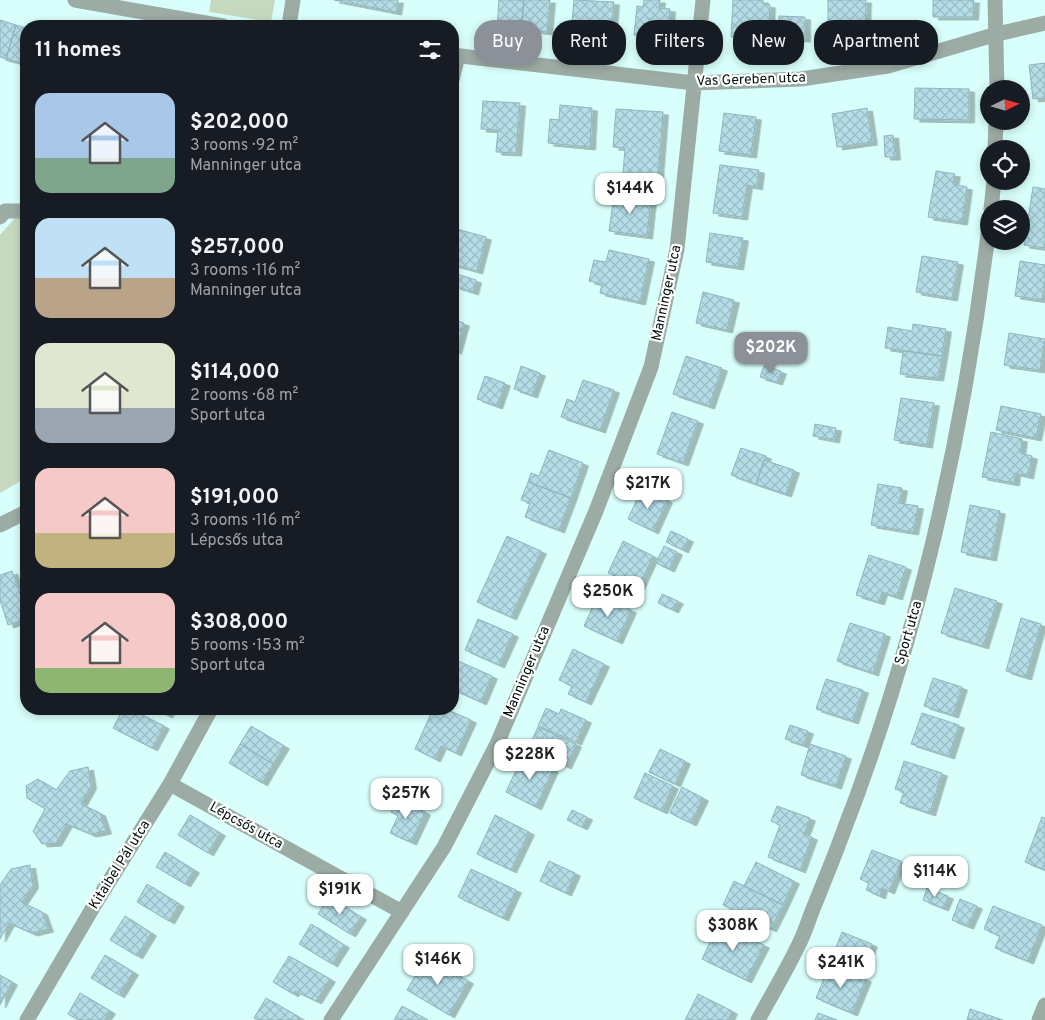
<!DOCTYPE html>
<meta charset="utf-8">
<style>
:root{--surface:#171b24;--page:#242831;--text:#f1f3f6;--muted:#9ea1a6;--accent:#8c9099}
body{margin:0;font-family:Overpass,sans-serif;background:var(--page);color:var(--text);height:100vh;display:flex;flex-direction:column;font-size:19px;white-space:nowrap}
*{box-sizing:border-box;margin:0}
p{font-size:16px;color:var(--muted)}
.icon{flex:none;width:28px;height:28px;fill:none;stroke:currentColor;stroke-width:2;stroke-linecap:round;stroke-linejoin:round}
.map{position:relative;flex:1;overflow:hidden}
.side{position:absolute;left:20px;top:20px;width:439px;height:695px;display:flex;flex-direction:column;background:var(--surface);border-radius:20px;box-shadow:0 2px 8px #0003}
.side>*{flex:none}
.guide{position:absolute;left:474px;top:20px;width:475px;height:45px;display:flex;gap:10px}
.needle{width:32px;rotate:85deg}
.fabs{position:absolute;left:980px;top:80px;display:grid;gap:10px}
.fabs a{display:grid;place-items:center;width:50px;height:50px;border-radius:50%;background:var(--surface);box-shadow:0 2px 8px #0003;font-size:25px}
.price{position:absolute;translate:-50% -42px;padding:0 11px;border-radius:10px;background:#fff;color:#222;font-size:16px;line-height:32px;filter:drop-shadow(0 1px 2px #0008)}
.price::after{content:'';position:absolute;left:50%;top:30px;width:15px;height:11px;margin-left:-8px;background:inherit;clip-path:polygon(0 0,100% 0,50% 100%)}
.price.active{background:var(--accent);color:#fff}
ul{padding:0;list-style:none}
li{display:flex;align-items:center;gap:15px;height:125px;padding:0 15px}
li span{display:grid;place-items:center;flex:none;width:140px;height:100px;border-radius:15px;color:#555}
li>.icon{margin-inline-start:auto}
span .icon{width:60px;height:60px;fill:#fffc;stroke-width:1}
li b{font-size:21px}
h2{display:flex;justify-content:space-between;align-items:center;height:60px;padding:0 15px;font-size:21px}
.chip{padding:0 18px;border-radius:20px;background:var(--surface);box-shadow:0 2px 8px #0003;font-size:18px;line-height:45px}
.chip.active{background:var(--accent);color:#fff}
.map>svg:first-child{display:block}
.green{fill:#c6d9bf}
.building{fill:url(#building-cross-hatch);stroke:#91b4bd;filter:url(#shadow)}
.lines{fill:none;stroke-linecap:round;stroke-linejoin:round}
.street{stroke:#9caba3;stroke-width:15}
.labels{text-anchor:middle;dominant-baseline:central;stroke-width:4.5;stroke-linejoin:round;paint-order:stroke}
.street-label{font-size:14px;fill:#04100f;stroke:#fff}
</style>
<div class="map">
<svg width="1045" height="1020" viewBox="0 0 1045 1020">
<defs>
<pattern id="building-cross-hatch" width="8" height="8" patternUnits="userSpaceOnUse" patternTransform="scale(1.25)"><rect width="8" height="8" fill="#b5dde7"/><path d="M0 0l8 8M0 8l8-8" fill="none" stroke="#9abdc5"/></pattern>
<filter id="shadow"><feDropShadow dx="5.5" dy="3" stdDeviation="0" flood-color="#0004"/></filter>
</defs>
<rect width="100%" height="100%" fill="#d8fffb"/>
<path class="green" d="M211,0H275L271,22L209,12Z
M26,216V478L0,493V235L14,219Z"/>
<path class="building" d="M334,0H398L396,12Z
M499,0H524L521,29L497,27Z
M524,0H550L547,32L521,29Z
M574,0L614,2L611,36L571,33Z
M644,0H660L659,8L670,9L668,38L634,35L637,6L643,7Z
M733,0H763V4L770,5L768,39L731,37Z
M828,0H866L865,32L828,31Z
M933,0H974L973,17H933Z
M779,16L805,17V39L778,38Z
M0,20L16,25L6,59L0,57Z
M16,25L26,28V64L6,59Z
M1045,63V98L1033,99L1029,65Z
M915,88L969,89V120L914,119Z
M483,101L520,103L516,153L496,152L498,130L481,129Z
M560,105L592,108L590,147L548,143L550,119L559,120Z
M867,108L872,142L837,147L832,114Z
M616,109L663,112L658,175L623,173L625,148L613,147Z
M724,113L756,117L751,155L719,151Z
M893,135L895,157H885L884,136Z
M720,165L759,170L757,187L747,185L742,217L713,213Z
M936,171L955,174L953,184L967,187L962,222L928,217Z
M1033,187L1045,189V248L1024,245Z
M614,195L651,199L647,236L609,231Z
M453,228L486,237L477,271L452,264Z
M710,233L743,238L738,267L706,262Z
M609,250L649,259L640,302L600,293L602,284L589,281L594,260L606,262Z
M922,256L958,262L952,298L916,292Z
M1020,261L1045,265V282L1042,300L1015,296Z
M457,274L476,280L473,292L454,286Z
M703,292L734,300L727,330L696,323Z
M452,319L464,323L456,351L452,350Z
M913,324L946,329L942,356L885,348L888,327L912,331Z
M1009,333L1045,339L1040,370L1004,365Z
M903,351L942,356L938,378L900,374Z
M686,356L722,368L709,406L673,394Z
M521,366L540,373L532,395L514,389Z
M764,366L781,371L777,382L760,377Z
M485,376L505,383L497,406L477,399Z
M583,380L614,390L600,430L561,417L567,399L575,402Z
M901,398L934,403L927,445L894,440Z
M1001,406L1041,414L1036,438L996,430Z
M672,412L698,421L683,463L657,454Z
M815,424L836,428L834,440L813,436Z
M991,432L1022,439L1020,453L1032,456L1028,476L1015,473L1014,483L982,477Z
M741,448L766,456L756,484L731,475Z
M549,450L583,463L571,498L528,482L531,473L539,476Z
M764,460L794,470L786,494L756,484Z
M528,482L571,498L559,530L525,517L530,503L521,500Z
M878,484L902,488L899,503L918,506L913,532L871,525Z
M642,488L667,500L653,531L628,519Z
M970,505L1000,511L991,558L961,552Z
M671,531L688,539L683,550L666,542Z
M507,536L541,551L511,617L477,602Z
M623,541L653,556L639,587L608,573Z
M664,546L677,552L669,569L656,563Z
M869,555L906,567L897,597L882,592L879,602L856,595Z
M12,571L26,611V619L8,625L0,600V575Z
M955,588L997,601L983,646L941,633Z
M662,594L678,601L673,610L658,603Z
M598,595L631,610L617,641L584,626Z
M1021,618L1041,624L1026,677L1006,671Z
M478,619L513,634L499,665L465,650Z
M850,623L885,634L873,673L837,661Z
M573,649L604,664L586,702L568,694L572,686L559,680Z
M456,660L492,676L481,702L452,689V668Z
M933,678L962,687L953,715L924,706Z
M826,679L863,690L853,721L816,709Z
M546,708L559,714L561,709L586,720L576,742L538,726Z
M123,709H131L164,726L152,748L113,728Z
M155,709H171L167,715Z
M433,709H446L471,720L456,753L441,746L435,759L415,749Z
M922,713L959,725L949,756L911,744Z
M790,725L808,731L803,745L785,739Z
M251,726L284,746L273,764L240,744Z
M538,727L576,744L566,766L541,755L543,750L530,744Z
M240,744L273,764L262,783L229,763Z
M810,744L846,756L836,786L801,775Z
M660,749L685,761L675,784L649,772Z
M523,755L553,769L536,807L506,792Z
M904,761L942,773L930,813L900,803L904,792L895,789Z
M88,767L91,786L81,804L100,813L106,831L91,834L67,824L56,843L42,844L33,831L45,809L27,798L26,786L38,779L56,790L70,771Z
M645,773L673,786L662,811L634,798Z
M682,787L703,798L691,823L670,813Z
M398,799L425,812L411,842L390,833L398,816L391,812Z
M777,806L810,818L804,834L812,837L800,870L768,857L780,825L771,821Z
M572,810L587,817L582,827L567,820Z
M190,815L220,833L208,853L178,835Z
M495,815L529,832L511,870L477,854Z
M1042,817L1045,818V870L1025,862Z
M872,850L901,861L889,891L882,888L880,896L866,890L869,883L860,879Z
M165,852L194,870L185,884L156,867Z
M549,861L575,873L566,893L540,881Z
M756,862L794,881L783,905L744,886Z
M30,865L33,885L22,902L42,912L48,929L32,933L9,923L0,939V885L11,869Z
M471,869L516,890L503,918L458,897Z
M734,881L783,905L771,929L723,905Z
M147,884L179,904L169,921L137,902Z
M927,888L948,896L943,908L923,900Z
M329,897L361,917L350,934L318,914Z
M960,899L977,906L968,926L952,920Z
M993,906L1042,925L1028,961L995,948L1000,936L984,929Z
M125,916L151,933L137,956L110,940Z
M311,924L344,945L332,964L299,944Z
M719,924L764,945L746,980L702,959Z
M842,932L872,944L861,973L831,960Z
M105,955L133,972L119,995L91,978Z
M289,956L330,979L316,1001L295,991L293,994L273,982Z
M426,957L468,981L449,1015L407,990Z
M830,964L866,979L852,1013L816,998Z
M0,975L12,982L0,1005Z
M80,993L110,1011L104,1020H78L68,1014Z
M698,994L732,1011L728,1020H685Z
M266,998L299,1017L297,1020H257L254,1018Z
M402,1006L428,1020H394Z
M970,1009L1003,1020H967Z
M818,1013L837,1020H815Z"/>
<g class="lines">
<path class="street" d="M75,0L223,26
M995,0L997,89
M289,26L293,0
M452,55L694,83L801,79L888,66L997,34L1045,23
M452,80L458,56
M995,149L996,121
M991,209L994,181
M0,217L5,211H26
M0,525L26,512
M170,784L402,912
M27,1020L95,904L170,784L211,709
M331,1020L444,847L497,744L596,511L651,367L677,249L703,0
M758,1020C771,996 786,971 798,946C805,933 809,918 815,904C825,879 835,855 844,830C919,636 964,431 989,226
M1039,1020L1045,1005"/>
</g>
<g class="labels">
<g class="street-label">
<text transform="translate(751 80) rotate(-2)">Vas Gereben utca</text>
<text transform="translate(667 293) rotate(-78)">Manninger utca</text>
<text transform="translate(909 633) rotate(-74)">Sport utca</text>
<text transform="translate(527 672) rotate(-67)">Manninger utca</text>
<text transform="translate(246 826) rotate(29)">Lépcsős utca</text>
<text transform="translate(120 865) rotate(-58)">Kitaibel Pál utca</text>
</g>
</g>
</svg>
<div class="fabs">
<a><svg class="needle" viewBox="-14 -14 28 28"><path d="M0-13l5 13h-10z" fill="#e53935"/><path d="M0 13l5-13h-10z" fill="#9ea1a6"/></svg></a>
<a><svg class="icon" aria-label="locate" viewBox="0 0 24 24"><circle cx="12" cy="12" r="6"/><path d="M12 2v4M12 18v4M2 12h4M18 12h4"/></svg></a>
<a><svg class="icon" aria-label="layers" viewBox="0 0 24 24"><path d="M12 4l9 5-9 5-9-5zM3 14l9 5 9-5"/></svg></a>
</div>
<b class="price" style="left:630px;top:215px">$144K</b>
<b class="price active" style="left:771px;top:374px">$202K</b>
<b class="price" style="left:648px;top:510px">$217K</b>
<b class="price" style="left:608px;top:618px">$250K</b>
<b class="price" style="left:530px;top:781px">$228K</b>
<b class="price" style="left:406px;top:820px">$257K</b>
<b class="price" style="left:935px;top:898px">$114K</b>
<b class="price" style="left:340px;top:916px">$191K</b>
<b class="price" style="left:733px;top:952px">$308K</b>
<b class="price" style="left:438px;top:986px">$146K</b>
<b class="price" style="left:841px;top:989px">$241K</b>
<div class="guide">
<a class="chip active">Buy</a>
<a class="chip">Rent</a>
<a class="chip">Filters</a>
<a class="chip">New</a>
<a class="chip">Apartment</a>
</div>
<section class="side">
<h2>11 homes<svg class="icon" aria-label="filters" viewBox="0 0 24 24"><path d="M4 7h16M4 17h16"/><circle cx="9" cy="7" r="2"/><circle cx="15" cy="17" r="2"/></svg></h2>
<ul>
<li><span style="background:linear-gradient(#a9c7e8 65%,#7fa58c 0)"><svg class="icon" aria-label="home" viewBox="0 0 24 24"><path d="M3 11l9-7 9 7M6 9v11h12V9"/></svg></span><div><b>$202,000</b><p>3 rooms · 92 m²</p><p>Manninger utca</p></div></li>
<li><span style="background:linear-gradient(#bfe0f5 60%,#b9a48a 0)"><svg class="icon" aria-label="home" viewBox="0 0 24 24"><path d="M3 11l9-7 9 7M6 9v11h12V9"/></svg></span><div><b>$257,000</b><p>3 rooms · 116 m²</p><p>Manninger utca</p></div></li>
<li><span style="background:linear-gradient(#dfe7d0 65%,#9aa5b1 0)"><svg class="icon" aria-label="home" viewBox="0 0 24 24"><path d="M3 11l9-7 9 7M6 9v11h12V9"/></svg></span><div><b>$114,000</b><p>2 rooms · 68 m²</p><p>Sport utca</p></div></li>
<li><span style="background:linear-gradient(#f6c9c9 65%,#c2b280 0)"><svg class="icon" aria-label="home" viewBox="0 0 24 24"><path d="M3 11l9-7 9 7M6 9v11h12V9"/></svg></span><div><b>$191,000</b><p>3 rooms · 116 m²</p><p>Lépcsős utca</p></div></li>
<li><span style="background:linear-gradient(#f6c9c9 75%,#8fb573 0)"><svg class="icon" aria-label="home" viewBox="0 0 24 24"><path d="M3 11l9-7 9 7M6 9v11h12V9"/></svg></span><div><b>$308,000</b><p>5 rooms · 153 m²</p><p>Sport utca</p></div></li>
</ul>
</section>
</div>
